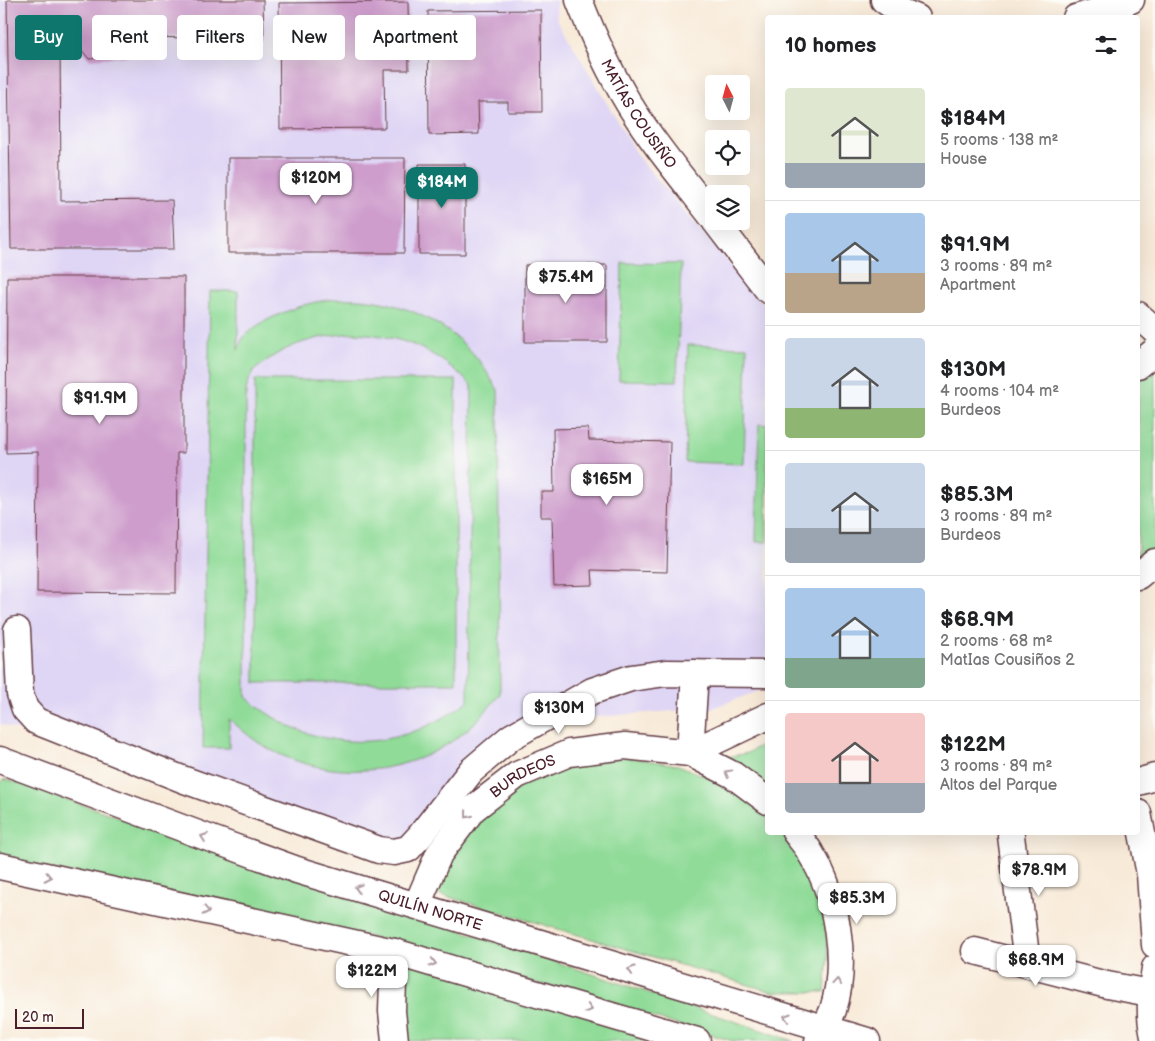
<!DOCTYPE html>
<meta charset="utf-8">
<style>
:root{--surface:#fff;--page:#f2f2f2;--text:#202124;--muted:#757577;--line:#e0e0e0;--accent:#0f766e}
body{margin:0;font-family:"Balsamiq Sans",sans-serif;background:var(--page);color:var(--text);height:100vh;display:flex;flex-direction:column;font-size:19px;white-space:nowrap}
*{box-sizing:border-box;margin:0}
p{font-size:16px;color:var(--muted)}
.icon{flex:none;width:28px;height:28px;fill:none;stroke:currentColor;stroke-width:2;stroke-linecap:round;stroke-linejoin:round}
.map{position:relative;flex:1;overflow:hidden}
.details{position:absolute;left:765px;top:15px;width:375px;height:820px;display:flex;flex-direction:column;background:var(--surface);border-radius:5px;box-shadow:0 5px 20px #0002}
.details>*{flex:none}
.hud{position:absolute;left:15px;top:15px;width:475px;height:45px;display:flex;gap:10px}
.needle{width:32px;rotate:354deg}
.controls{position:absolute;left:705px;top:75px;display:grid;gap:10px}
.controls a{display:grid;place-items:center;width:45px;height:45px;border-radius:5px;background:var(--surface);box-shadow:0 5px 20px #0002;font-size:25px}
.scale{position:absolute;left:15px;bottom:12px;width:69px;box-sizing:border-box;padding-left:5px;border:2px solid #4a1f2b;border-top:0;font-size:14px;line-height:18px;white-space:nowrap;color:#4a1f2b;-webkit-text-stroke:4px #fdfcf7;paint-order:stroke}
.price{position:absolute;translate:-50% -42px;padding:0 11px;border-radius:10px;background:#fff;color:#222;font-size:16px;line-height:32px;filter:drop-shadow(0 1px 2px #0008)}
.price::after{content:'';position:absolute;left:50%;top:30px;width:15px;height:11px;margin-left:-8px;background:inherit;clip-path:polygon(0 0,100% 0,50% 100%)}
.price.active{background:var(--accent);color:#fff}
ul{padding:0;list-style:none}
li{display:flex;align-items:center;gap:15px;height:125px;padding:0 20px}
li+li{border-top:1px solid var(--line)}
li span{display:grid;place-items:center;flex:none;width:140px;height:100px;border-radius:5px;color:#555}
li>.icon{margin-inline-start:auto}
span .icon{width:60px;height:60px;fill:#fffc;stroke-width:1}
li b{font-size:21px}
h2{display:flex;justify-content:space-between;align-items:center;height:60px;padding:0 20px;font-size:21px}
.chip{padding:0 18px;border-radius:5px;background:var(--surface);box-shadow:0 5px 20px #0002;font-size:18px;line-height:45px}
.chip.active{background:var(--accent);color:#fff}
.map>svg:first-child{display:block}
.built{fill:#dfd5f5}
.green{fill:#90db98;stroke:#6d7d62;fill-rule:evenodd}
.building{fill:#ce9dcc}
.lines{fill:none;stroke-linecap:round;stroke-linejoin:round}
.minor-casing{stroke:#643d45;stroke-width:29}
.minor{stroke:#fff;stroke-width:26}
.oneway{stroke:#ae9aa0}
.labels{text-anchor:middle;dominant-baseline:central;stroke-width:4;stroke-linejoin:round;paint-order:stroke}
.street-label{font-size:15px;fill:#4a1f2b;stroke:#fdfcf7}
</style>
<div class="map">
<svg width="1155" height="1041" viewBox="0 0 1155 1041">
<rect width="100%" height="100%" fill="#fdfcf7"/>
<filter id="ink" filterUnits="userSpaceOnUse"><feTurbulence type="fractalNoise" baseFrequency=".02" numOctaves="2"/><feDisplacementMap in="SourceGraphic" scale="10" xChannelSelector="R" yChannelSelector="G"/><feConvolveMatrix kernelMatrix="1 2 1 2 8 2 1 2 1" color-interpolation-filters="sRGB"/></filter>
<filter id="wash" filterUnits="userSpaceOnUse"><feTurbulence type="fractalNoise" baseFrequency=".0096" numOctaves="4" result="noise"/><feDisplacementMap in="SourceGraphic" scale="20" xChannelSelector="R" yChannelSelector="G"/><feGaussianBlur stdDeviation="1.12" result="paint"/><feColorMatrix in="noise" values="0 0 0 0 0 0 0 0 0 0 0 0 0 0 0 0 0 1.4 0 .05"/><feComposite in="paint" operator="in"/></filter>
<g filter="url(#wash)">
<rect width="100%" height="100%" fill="#f8ead8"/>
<path class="built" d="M0,0H556L557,19L640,159L767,308V688L712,708L567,719L469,765L389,862L0,724Z"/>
<path class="green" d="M622,263L681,264L677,381L619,380Z
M210,291H238V350C240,346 241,340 244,337C255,324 275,316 290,310C351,285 423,303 469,349C481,361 489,376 498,390L500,694C490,706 481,718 469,728C412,779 323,784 259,743C248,736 239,727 229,719V748H203ZM356,333C404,336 438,351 472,386L468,701C399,755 313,756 246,697V390C248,384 250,376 253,372C256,368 262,365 265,362C291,342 324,335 356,333Z
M688,345L747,347L744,464L685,462Z
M1155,367V555L1138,568V381Z
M255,380H456V683H255Z
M759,424L767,425V542H756Z
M767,741V797L716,759L748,753Z
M625,757L678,765L727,785L767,816L768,832L781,833L802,860L816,891L825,924L828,958L825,992H773L435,893L449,859L481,817L523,785L572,765Z
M5,779L794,1041H733L399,943L0,859V783Z
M403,956L682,1041H400Z"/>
<g id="blocks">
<path class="building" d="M7,0H263L264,40L150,37L130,56L89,59L72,38L60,35L61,201L172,200L174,249H11Z
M408,2L409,70H384L385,128L280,129L279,3Z
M541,10L542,112H508V102H478L479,134L429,135L428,11Z
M228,158H405L404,253H228Z
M419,164H465V254H419Z
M525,265H607V342H525Z
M7,277H184V453H177L176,593L37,592L38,452L6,453Z
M588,428L589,440L670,442L667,572L592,570L593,585L554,586L552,517H541V492H554L553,429Z"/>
</g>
</g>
<g filter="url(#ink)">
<use href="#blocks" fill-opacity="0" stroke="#643d45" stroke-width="1"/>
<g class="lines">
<defs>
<g id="minor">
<path id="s1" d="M579,0C593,36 609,71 629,104C654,145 685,181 714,219"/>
<path d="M884,0L900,11L917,18"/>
<path d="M1076,18L1120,5L1131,0"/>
<path d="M715,221L768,290"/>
<path d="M1138,315L1155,330"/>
<path d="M1138,365L1155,351"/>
<path d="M1138,576L1155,562"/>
<path d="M17,630L20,694L25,709L36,721L182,779L379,850L394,852L408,849L420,836L471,771L511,737L592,691L631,678L666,673L768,674"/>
<path d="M695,673L690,753L768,716"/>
<path id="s2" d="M0,760L206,837L297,870L867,1041"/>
<path d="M1138,782L1155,777"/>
<path d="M1138,813L1150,874L1155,945"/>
<path d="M795,832C801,840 807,846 811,854C837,895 848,963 833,1010C829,1020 823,1031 818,1041"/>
<path d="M1011,836L1027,963"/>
<path d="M0,866L394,952L697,1041"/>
<path id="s3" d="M417,905L439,854L473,809L517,775L569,753L625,746L690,753L733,775L768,801"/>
<path d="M975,951L1107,985L1155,994"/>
<path d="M394,952L392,1011L395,1041"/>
<path d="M1155,968C1151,996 1148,1013 1155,1041"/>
</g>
</defs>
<use href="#minor" class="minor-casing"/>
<use href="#minor" class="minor"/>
</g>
<defs><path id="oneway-chevron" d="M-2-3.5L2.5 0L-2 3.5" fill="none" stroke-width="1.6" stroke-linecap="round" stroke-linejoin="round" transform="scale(1.25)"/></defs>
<g class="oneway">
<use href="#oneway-chevron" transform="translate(728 773) rotate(-151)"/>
<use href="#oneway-chevron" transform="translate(468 815) rotate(128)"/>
<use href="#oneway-chevron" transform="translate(204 837) rotate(-160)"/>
<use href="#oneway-chevron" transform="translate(48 877) rotate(12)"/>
<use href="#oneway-chevron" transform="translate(358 888) rotate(-163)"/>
<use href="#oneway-chevron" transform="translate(206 911) rotate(12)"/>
<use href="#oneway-chevron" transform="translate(433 963) rotate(16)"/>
<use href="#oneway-chevron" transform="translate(631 970) rotate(-163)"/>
<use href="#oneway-chevron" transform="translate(837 982) rotate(-85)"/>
<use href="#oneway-chevron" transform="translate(589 1009) rotate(16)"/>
<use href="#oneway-chevron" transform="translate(787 1017) rotate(-163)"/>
</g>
</g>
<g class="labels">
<g class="street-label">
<text stroke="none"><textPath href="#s1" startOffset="129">MATÍAS COUSIÑO</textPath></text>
<text stroke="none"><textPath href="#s3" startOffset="172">BURDEOS</textPath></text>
<text stroke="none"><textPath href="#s2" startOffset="456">QUILÍN NORTE</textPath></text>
</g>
</g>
</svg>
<div class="controls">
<a><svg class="needle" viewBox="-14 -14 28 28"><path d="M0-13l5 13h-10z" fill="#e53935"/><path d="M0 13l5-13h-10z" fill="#757577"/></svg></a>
<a><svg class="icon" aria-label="locate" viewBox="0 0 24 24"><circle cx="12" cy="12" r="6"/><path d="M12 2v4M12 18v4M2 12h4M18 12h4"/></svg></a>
<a><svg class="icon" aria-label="layers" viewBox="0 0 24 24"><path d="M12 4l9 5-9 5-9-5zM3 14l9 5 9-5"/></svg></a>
</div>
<div class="scale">20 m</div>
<b class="price" style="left:316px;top:205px">$120M</b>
<b class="price active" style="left:442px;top:209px">$184M</b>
<b class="price" style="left:566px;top:304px">$75.4M</b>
<b class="price" style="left:100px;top:425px">$91.9M</b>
<b class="price" style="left:607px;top:506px">$165M</b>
<b class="price" style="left:559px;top:735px">$130M</b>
<b class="price" style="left:1039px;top:897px">$78.9M</b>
<b class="price" style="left:857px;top:925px">$85.3M</b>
<b class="price" style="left:1036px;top:987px">$68.9M</b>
<b class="price" style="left:372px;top:998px">$122M</b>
<div class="hud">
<a class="chip active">Buy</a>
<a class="chip">Rent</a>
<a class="chip">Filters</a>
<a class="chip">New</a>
<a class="chip">Apartment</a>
</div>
<section class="details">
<h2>10 homes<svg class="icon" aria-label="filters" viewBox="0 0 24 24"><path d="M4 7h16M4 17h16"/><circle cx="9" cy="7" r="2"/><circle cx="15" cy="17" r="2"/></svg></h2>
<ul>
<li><span style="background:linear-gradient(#dfe7d0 75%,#9aa5b1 0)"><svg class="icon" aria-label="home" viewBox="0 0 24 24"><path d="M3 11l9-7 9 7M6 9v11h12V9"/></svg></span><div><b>$184M</b><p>5 rooms · 138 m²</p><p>House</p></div></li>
<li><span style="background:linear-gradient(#a9c7e8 60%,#b9a48a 0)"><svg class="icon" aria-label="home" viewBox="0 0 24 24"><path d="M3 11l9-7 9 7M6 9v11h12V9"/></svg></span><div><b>$91.9M</b><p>3 rooms · 89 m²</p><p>Apartment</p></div></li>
<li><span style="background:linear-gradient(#c9d6e8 70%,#8fb573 0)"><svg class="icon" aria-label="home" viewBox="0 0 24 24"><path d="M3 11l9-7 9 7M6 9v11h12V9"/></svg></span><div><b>$130M</b><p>4 rooms · 104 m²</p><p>Burdeos</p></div></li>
<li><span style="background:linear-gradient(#c9d6e8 65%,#9aa5b1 0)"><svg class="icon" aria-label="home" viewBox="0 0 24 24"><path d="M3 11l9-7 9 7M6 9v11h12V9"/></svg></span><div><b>$85.3M</b><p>3 rooms · 89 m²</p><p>Burdeos</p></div></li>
<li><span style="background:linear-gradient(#a9c7e8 70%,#7fa58c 0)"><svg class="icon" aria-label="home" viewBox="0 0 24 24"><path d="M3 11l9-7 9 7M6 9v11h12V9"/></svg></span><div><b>$68.9M</b><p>2 rooms · 68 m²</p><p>MatIas Cousiños 2</p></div></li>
<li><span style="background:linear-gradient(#f6c9c9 70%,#9aa5b1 0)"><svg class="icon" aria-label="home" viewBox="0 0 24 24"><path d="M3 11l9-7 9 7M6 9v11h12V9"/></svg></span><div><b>$122M</b><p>3 rooms · 89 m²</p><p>Altos del Parque</p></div></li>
</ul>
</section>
</div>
